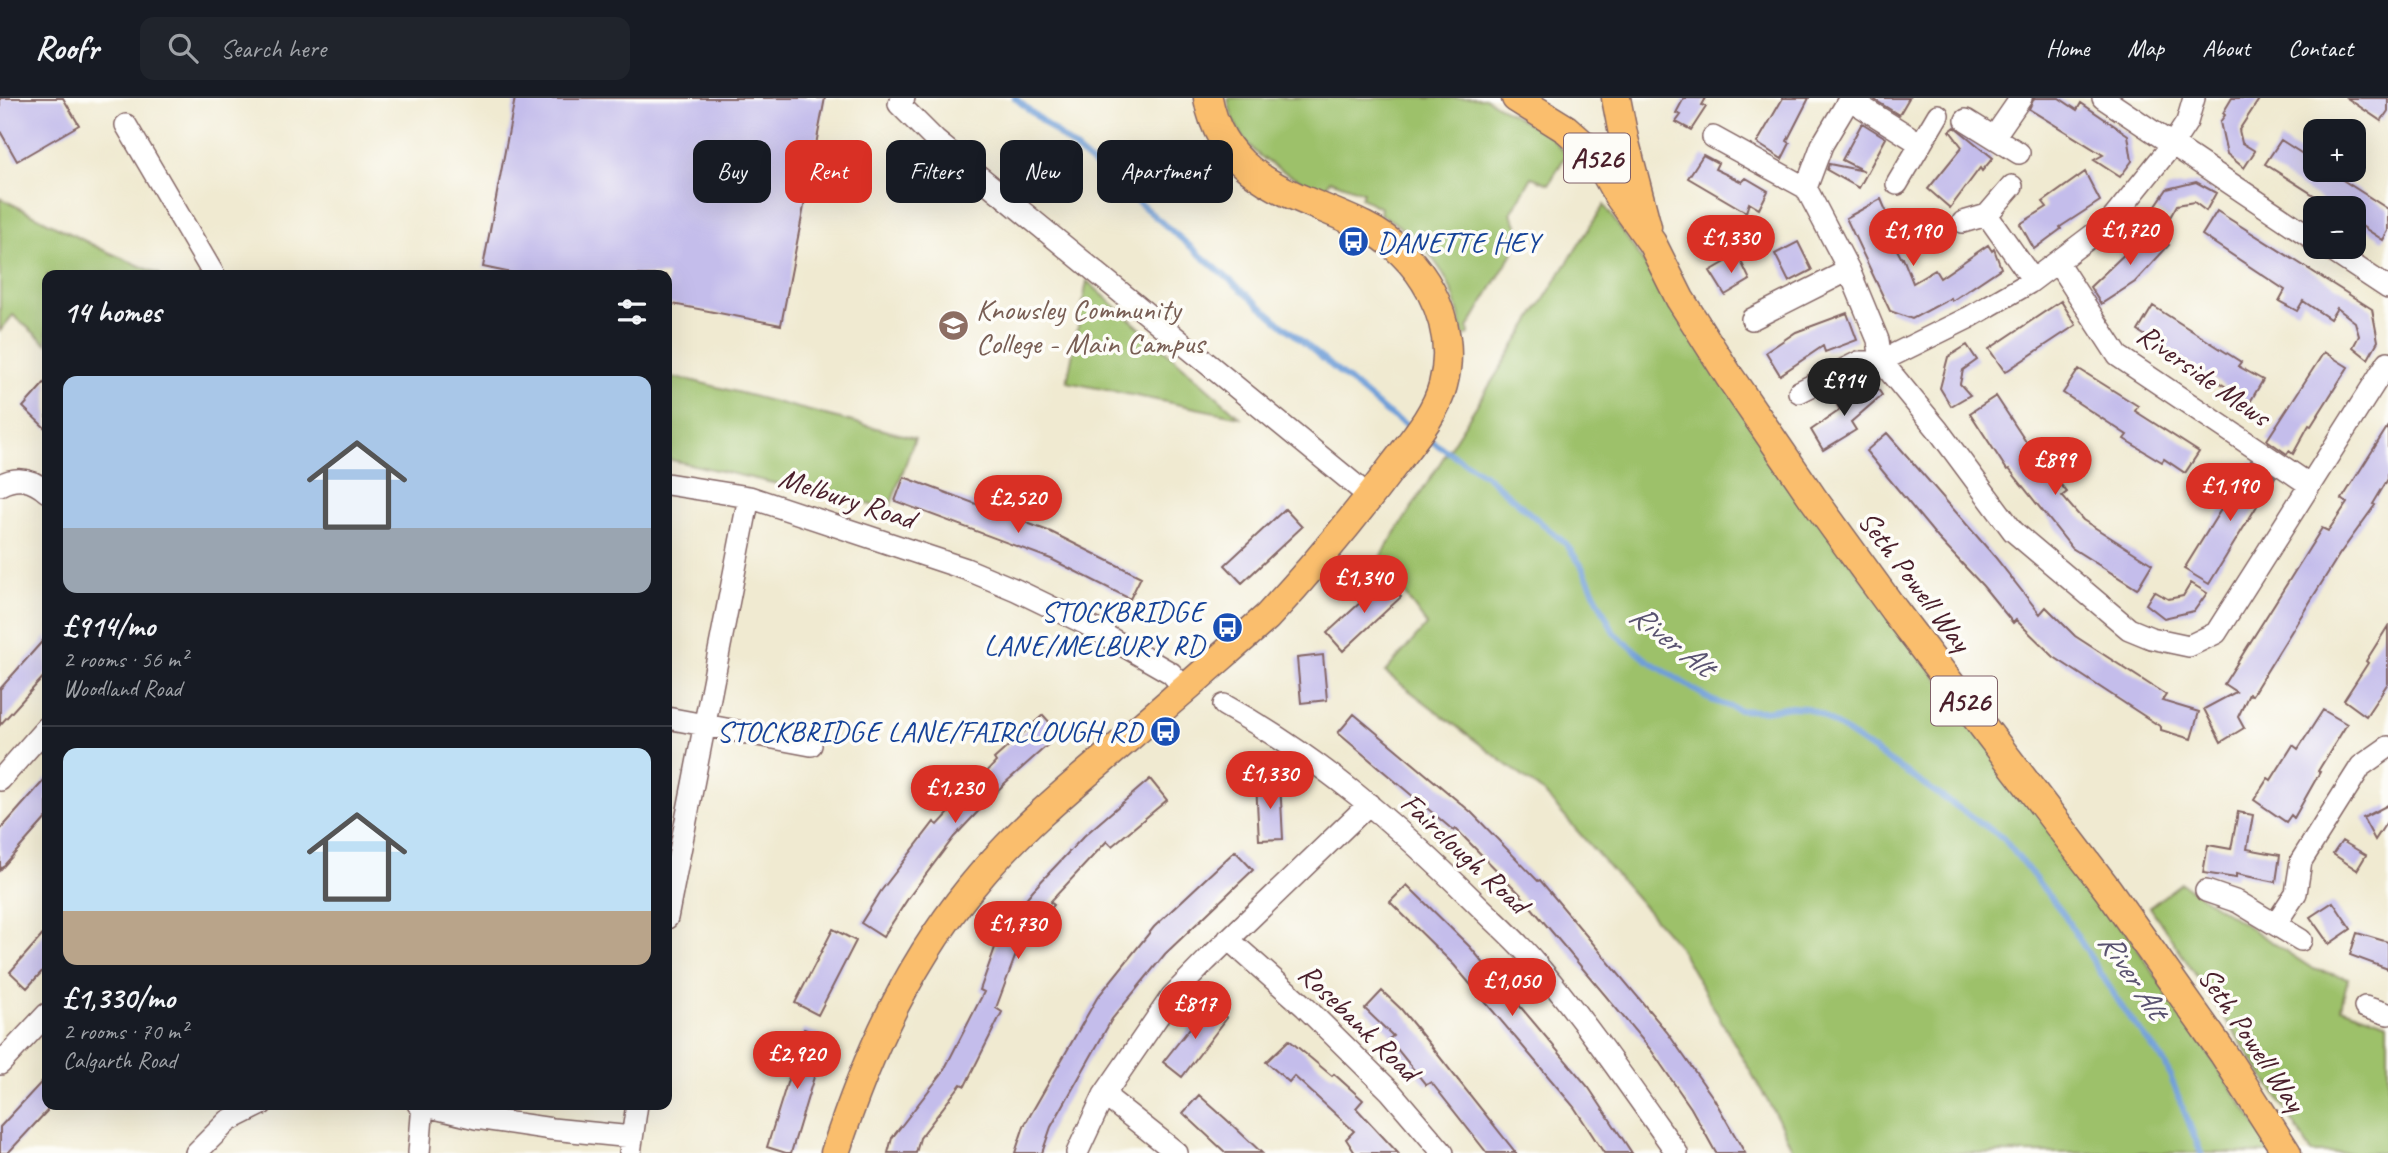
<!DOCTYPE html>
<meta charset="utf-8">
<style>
:root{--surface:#171b24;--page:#20242c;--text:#f1f3f6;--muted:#9ea1a6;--line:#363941;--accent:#d93025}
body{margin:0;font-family:Caveat,sans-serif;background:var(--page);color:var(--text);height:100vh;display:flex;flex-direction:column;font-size:26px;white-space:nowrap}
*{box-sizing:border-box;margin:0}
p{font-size:23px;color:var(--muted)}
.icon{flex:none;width:38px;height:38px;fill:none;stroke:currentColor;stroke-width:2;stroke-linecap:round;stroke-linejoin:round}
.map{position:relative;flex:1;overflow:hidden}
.drawer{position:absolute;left:42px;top:172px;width:630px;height:840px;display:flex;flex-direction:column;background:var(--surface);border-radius:14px;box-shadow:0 7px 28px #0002}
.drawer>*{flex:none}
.banner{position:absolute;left:693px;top:42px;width:665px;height:63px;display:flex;gap:14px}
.controls{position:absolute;left:2303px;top:21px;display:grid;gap:14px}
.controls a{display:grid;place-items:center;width:63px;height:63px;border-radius:14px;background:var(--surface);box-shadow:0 7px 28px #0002;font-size:35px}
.price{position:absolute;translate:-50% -60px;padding:0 16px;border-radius:24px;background:var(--accent);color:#fff;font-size:23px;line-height:46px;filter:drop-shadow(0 2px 4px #0008)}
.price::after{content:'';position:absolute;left:50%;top:42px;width:21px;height:16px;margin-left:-10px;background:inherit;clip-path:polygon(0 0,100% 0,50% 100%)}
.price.active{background:#222;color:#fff}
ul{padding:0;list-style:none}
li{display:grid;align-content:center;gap:14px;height:371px;padding:0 21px}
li+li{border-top:2px solid var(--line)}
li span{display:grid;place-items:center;height:217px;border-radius:14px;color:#555}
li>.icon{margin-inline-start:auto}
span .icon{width:126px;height:126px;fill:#fffc;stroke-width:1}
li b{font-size:30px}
h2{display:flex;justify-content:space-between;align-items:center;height:84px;padding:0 21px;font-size:30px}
.pill{padding:0 24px;border-radius:14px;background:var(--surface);box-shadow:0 7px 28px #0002;font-size:24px;line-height:63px}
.pill.active{background:var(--accent);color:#fff}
header{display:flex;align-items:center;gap:42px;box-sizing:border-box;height:98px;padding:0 35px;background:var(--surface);border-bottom:2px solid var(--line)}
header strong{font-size:33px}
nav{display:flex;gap:38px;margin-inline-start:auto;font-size:24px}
.search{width:490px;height:63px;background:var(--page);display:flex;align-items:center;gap:18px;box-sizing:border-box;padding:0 24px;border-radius:14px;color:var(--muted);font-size:26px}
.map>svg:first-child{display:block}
.green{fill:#9dc16b;stroke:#74704b;stroke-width:2}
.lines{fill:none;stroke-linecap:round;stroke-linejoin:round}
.stream{stroke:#6f9fd8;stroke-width:6}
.building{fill:#c4bdeb}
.minor-casing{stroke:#846665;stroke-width:24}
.major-casing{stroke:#846665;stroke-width:31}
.minor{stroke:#fff;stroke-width:21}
.major{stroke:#fabe6d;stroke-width:28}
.labels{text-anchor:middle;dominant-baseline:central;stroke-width:7;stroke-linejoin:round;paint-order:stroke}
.shield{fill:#fdfcf7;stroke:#806168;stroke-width:2}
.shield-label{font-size:28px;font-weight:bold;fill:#4a1f2b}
.transit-label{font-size:30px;fill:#164399;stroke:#fdfcf7;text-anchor:end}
.education-label{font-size:30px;fill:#785e54;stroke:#fdfcf7;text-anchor:start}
.street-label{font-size:30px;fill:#4a1f2b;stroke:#fdfcf7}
.water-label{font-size:32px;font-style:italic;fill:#595270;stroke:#fdfcf7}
</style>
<header>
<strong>Roofr</strong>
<div class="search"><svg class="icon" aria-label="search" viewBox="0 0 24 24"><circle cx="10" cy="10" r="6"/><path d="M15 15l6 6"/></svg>Search here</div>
<nav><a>Home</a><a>Map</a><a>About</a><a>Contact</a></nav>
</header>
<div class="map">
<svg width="2388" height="1055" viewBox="0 0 2388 1055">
<rect width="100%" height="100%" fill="#fdfcf7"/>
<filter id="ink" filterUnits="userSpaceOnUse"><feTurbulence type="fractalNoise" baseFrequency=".0143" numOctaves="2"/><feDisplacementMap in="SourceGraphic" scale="14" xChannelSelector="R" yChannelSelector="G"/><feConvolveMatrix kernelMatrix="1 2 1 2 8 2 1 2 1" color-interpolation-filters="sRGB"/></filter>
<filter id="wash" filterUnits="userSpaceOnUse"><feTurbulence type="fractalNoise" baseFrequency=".00686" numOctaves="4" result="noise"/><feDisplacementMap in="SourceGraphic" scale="28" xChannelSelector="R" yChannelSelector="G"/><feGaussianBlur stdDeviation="1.57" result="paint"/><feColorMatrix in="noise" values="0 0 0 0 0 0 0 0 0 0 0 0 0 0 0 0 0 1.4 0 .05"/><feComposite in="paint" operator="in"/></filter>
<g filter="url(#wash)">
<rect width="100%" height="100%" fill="#f0ead1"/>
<path class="green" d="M1228,0H1485L1551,39L1566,57L1549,86L1532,79L1511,115L1523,138L1468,230L1469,236L1464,239C1460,225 1458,209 1453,196C1439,161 1412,133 1380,116L1381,110L1361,100L1363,94L1330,82L1325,91L1321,92C1276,70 1236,55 1228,0Z
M0,100L101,151L161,177H47V246L13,217L0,233Z
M1604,107L1855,471L2100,795L2275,1055H1794L1779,1023L1677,846L1543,694L1385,574L1427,527L1379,461Z
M1087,183L1240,319L1067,284Z
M667,279L690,282L915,340L889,411L667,361Z
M2181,785L2313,871L2348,880L2341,909L2388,925V1055H2312L2279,1001L2150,809Z"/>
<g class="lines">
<path class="stream" d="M1015,0L1387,315L1411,330
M1423,338L1485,377L1566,446L1581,467L1614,535L1647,562L1711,602L1739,612L1764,613L1791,609L1806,610L1820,616L2003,740L2062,814L2124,912L2165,965L2201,1055"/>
</g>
<g id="blocks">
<path class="building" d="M0,0H63L79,27L17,63L0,33Z
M515,0H825L781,227L667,205V177H521L483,169Z
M1684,0H1706L1702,7L1706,9L1691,32L1676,24L1681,17L1676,15Z
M1783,0H1809L1787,43L1790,45L1782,61L1757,45Z
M1876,0H1909L1899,17L1875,2Z
M2034,0H2059L2077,12L2081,5L2128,37L2132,63L2120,79L2094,62L2103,57L2029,11Z
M2232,0H2260L2239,32L2242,45L2255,53L2244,70L2227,56L2220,24L2225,17L2223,15Z
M2347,0H2388V13L2381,23Z
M1862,25L1886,40L1859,90L1827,72L1829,66L1864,73L1842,62Z
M1955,29L1993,60L1982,73L1980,70L1950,110L1928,91L1962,49L1950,33Z
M2281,42L2315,64V72H2327L2388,111V133L2383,142L2354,123V110H2334L2265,66Z
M1703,57L1718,65L1715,71L1742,84L1746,80L1768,93L1759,111L1749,105L1746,114L1688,80Z
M2085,74L2100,103L2060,129L2061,131L2034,151L2020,126L2047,109L2043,104Z
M2196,84L2216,95L2206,113L2194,104L2177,107L2169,121L2154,110L2167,91Z
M1881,101L1890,122L1883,126L1902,161L1903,160L1913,185L1935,172L1940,180L1988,147L1992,153L1994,151L2001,170L1952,203L1951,200L1912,221L1890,213L1846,120Z
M2217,113L2372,211L2378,243L2368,261L2353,249L2359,238L2355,224L2337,210L2330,221L2303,203L2297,213L2279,203L2285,192L2202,137Z
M2152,130L2169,147L2135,184L2101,206L2090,189Z
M1798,144L1812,172L1789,184L1775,156Z
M1738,157L1750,182L1725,197L1710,173Z
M2061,203L2076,227L2005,274L1989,251Z
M2153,208L2241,264L2238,268L2263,282L2250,304L2138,233Z
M1847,215L1857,242L1825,254L1823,248L1780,277L1766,254L1796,234Z
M1967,247L1977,262L1963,272L1960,286L1970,297L1951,308L1940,290L1948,259Z
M2324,254L2348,269L2311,328L2309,327L2293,356L2289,353L2287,356L2267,342Z
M2079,271L2138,308L2135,313L2199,354L2185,375L2164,361L2162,364L2124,341L2127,337L2063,295Z
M47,282V332L23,309Z
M1876,288L1882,297L1851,324L1856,332L1823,352L1811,332L1840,312L1835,304L1850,294L1854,302Z
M1996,298L2030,350L2067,394L2062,398L2083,422L2152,466L2137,491L2072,450L2009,371L2007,372L1970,315Z
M2388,328V381L2373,406L2375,407L2339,457L2252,597L2249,596L2238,619L2244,630L2221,644L2204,611L2236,594L2224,586L2322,430L2328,433L2347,405L2342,401Z
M1887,335L1995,459L2040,516L2046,509L2075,538L2166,597L2162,603L2199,614L2191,641L2161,632V629L2054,559L2016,522L2013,525L1983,488L1938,440L1866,353Z
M2251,363L2275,379L2262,404L2260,403L2209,486L2184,471Z
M904,379L1051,434L1141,479L1130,501L1051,461L895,403Z
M1285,411L1302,429L1242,485L1225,467Z
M1385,482L1401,499L1343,553L1327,535Z
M2191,485L2207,495L2194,513L2164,520L2146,506L2154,493L2168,501L2183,498Z
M2388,528V585L2366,618L2344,602L2368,565L2366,563Z
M47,538V575L0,627V591Z
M1323,557L1327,602L1301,605L1297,560Z
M2323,612L2347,626L2318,673L2320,674L2294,720L2291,717L2286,724L2254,702L2268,680L2271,682L2293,647L2298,651Z
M1354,616L1471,714L1538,783L1540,782L1667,934L1714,1001L1745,1055H1716L1691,1010L1651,952L1521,797L1456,731L1454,733L1338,635Z
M1043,617L1060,636L1005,685L954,739L909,799L883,839L861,825L881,793L934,724L938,727L996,664L994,661Z
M47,679V719L0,772V732Z
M1150,681L1167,702L1112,748L1107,743L1050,804L1054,807L1018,851L996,910L1002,914L965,988L961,986L920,1040L916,1055H888L892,1040L943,974L984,894L980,892L1002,830L1033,792L1084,738Z
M1280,683L1283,741L1259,742L1256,685Z
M2388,707V722L2375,742L2363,720Z
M2238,714L2253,717L2247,751L2280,757L2276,784L2236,776V780L2203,775L2208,747L2231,751Z
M2342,743L2366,757L2357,772L2333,756Z
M1235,753L1253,772L1165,856L1112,921L1051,1029L1042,1055H1015L1024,1028L1097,900L1154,829Z
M1407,787L1470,849L1589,990L1632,1055H1604L1574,1009L1454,867L1390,804Z
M2333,804L2351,831L2329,846L2310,819Z
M833,831L856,843L818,917L795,905Z
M47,832V868L27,890L10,874Z
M2357,835L2388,844V871L2350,857Z
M1382,893L1401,911L1431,948L1516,1055H1487L1431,984L1426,987L1389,941L1393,938L1365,911Z
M1209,906L1227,920L1182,979L1163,964Z
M804,931L829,940L813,982L791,1055H786L767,1049L791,972L789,971Z
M1289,942L1332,978L1334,976L1363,1002L1356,1010L1398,1055H1355L1346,1041L1354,1033L1294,978L1289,984L1266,964Z
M47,978V1013L8,1055H0V1029Z
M1199,997L1228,1023L1262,1055H1226L1183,1015Z"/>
</g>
</g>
<g filter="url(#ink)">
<use href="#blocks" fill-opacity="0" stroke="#846665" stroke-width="2"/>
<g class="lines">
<defs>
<path id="minor" d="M904,0L899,6L935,42L1370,399
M1850,0L1822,47L1806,90L1849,172L1878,242L1881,263L1938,332L2013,433L2129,531L2151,540L2189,548L2216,535L2388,264
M2103,0L2315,142
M1849,1L1921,46
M1966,22L2019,55
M126,27L214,177
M1713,39L1806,90
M1994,39L2021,0
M1897,86L1938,17
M1987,117L2033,182
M1963,124L1987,117L2012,88
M2326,149L2388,190
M2057,164L2118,258L2310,387
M1752,221L1849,172
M1799,294L1859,264L1881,263L1968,220L2029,185L2057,164L2110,124L2172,47L2187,24L2194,0
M667,386L749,399L966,471L1016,492L1084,525L1171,575L1185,591
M0,387C17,378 32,381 47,394
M1224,607C1320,660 1396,726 1474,803C1494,823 1516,842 1534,863C1586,924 1631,990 1677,1055
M667,620L811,647
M0,682L47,629
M2206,793L2238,804L2301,842
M667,820L749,399
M2276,825L2296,795L2301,763L2361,668L2388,649
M1228,841L1305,909L1390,993L1443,1055
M2365,909L2388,916
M0,966L47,916
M1104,997L1177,1055
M418,1006L476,1020L552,1031L632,1039
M196,1055L228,1023L262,1006
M419,1055L423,1006
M630,1055L637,1006
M1077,1055L1104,997L1172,898L1206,863L1369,706"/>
<path id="major" d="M1516,0L1566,31L1595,57L1617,96L1652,145L1680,201L1729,278L1812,399L1894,512L2108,792L2223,955L2287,1055
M1616,0L1624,41L1647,129
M835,1055C868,953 912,857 983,775C1026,725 1077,684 1127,641C1174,601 1220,560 1267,519C1312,471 1354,420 1393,368C1411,344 1436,316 1443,287C1460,223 1420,155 1364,128C1298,96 1223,84 1208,0"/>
</defs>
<use href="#minor" class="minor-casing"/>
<use href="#major" class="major-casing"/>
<use href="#minor" class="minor"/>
<use href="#major" class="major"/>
</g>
</g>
<defs>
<symbol id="bus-disc" viewBox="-11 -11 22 22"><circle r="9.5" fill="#1a4fb4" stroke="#fdfcf7"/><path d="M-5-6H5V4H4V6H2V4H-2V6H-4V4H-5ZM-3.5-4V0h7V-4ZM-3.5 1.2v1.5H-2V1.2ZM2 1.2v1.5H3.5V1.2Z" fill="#fff"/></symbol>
<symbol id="university-disc" viewBox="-11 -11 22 22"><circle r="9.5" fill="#8d6e63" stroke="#fdfcf7"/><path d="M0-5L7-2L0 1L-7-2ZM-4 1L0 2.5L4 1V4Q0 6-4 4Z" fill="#fff"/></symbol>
</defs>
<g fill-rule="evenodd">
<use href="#bus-disc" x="1336" y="126" width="35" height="35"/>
<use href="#university-disc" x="936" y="210" width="35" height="35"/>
<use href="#bus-disc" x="1210" y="512" width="35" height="35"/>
<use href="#bus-disc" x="1148" y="616" width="35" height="35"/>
</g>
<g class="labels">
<g class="shield">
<rect x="1564" y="35.5" width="66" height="49" rx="5"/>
<rect x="1931" y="578.5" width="66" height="49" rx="5"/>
</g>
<g class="shield-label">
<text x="1597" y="60">A526</text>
<text x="1964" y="603">A526</text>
</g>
<g class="transit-label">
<text x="1377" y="144" text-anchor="start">DANETTE HEY</text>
<text x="1204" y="513">STOCKBRIDGE<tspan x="1204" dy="34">LANE/MELBURY RD</tspan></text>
<text x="1142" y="633">STOCKBRIDGE LANE/FAIRCLOUGH RD</text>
</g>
<g class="education-label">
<text x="976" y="211">Knowsley Community<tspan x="976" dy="34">College - Main Campus</tspan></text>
</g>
<g class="street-label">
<text transform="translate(2204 277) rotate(35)">Riverside Mews</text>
<text transform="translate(847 400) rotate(18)">Melbury Road</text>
<text transform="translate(1915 483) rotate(53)">Seth Powell Way</text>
<text transform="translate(1465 755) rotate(43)">Fairclough Road</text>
<text transform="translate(1359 924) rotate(44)">Rosebank Road</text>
<text transform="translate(2252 941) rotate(56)">Seth Powell Way</text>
</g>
<g class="water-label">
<text transform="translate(1672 542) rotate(38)">River Alt</text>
<text transform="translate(2133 877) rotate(56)">River Alt</text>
</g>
</g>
</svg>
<div class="controls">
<a>+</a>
<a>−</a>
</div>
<b class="price" style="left:2130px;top:169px">£1,720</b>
<b class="price" style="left:1913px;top:170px">£1,190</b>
<b class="price" style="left:1731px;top:177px">£1,330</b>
<b class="price active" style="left:1844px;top:320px">£914</b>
<b class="price" style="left:2055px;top:399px">£899</b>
<b class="price" style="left:2230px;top:425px">£1,190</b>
<b class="price" style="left:1018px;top:437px">£2,520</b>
<b class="price" style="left:1364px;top:517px">£1,340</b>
<b class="price" style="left:1270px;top:713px">£1,330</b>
<b class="price" style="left:955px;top:727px">£1,230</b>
<b class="price" style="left:1018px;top:863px">£1,730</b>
<b class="price" style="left:1512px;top:920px">£1,050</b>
<b class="price" style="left:1195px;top:943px">£817</b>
<b class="price" style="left:797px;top:993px">£2,920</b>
<div class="banner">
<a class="pill">Buy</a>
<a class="pill active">Rent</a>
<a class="pill">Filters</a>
<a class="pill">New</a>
<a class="pill">Apartment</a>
</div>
<section class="drawer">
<h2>14 homes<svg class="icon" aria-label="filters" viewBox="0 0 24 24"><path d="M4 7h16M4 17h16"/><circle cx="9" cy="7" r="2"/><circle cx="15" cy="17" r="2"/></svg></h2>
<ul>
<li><span style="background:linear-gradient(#a9c7e8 70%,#9aa5b1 0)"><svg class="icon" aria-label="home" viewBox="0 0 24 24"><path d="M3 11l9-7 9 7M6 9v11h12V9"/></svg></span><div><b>£914/mo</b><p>2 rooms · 56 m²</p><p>Woodland Road</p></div></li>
<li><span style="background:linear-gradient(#bfe0f5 75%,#b9a48a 0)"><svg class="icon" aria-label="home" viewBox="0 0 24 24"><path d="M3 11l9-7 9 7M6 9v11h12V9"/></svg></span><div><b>£1,330/mo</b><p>2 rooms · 70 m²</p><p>Calgarth Road</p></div></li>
</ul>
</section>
</div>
